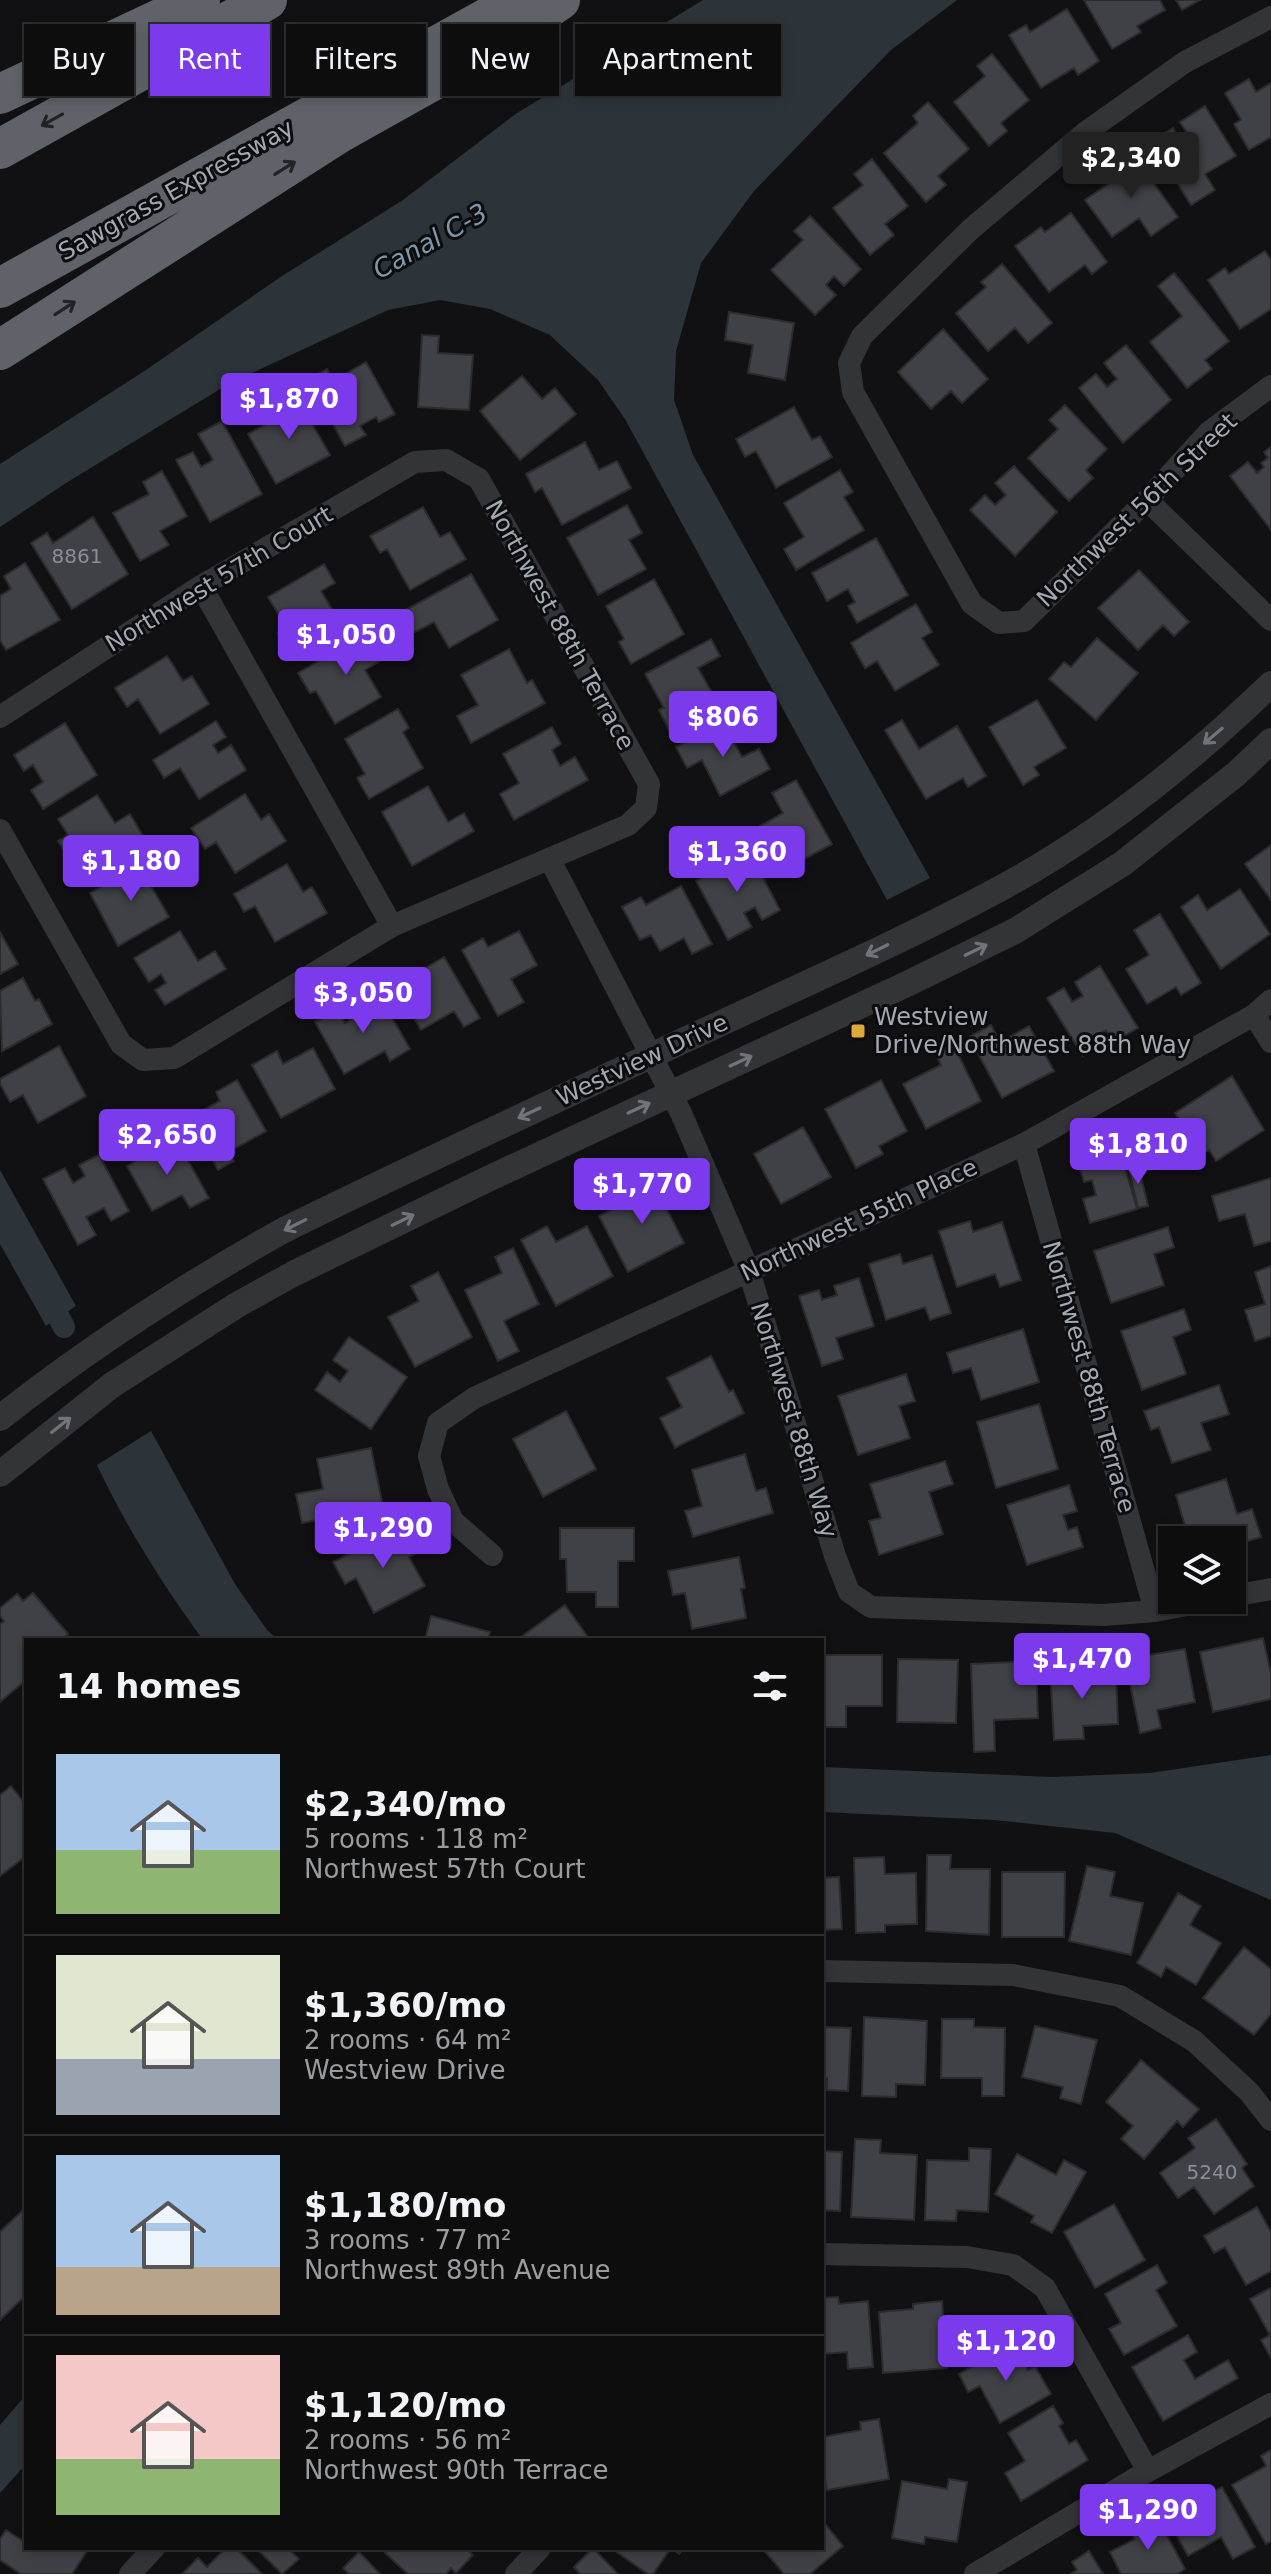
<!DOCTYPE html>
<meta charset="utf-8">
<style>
:root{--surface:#0d0d0e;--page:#1b1b1c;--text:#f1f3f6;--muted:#9a9c9e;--line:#2d2d2e;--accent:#7c3aed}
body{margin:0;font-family:"DejaVu Sans",sans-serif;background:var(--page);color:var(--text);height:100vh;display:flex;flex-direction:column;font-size:30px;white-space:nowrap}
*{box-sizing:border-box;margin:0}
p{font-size:26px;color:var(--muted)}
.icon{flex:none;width:44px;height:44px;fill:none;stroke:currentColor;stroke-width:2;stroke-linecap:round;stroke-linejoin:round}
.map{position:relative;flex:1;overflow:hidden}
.drawer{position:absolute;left:24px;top:1638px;width:800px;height:912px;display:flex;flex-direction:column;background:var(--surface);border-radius:0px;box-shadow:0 4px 12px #0003,0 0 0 2px var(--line)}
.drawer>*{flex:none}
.guide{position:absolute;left:24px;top:24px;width:800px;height:72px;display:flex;gap:16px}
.buttons{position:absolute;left:1158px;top:1526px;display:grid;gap:16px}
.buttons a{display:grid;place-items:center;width:88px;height:88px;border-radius:0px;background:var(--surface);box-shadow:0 4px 12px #0003,0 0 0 2px var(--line);font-size:40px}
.price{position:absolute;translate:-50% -68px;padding:0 18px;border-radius:8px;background:var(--accent);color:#fff;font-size:26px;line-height:52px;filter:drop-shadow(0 2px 4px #0008)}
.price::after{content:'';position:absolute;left:50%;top:48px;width:24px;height:18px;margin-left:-12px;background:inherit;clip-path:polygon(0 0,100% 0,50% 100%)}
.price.on{background:#222;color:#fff}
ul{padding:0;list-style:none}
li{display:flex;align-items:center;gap:24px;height:200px;padding:0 32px}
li+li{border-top:2px solid var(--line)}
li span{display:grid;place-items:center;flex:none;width:224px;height:160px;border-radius:0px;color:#555}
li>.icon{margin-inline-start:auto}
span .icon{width:96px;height:96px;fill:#fffc;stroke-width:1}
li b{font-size:34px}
h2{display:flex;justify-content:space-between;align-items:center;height:96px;padding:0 32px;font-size:34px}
.tag{padding:0 28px;border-radius:0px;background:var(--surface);box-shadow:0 4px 12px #0003,0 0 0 2px var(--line);font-size:28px;line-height:72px}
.tag.on{background:var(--accent);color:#fff}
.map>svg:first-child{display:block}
.water{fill:#2c343a}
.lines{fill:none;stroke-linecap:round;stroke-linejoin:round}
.canal{stroke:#2c343a;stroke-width:22}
.building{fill:#404146;stroke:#2c2c2f;stroke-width:2}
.minor{stroke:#333437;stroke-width:22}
.tertiary{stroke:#333437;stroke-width:26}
.motorway{stroke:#5f6268;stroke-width:40}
.oneway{stroke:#212224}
.oneway2{stroke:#71747b}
.poi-dot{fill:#e0a83c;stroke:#0c0c0e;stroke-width:3}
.labels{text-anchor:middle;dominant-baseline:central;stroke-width:6;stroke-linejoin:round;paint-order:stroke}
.number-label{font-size:20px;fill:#8b8e97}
.street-label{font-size:24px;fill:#a4a8b2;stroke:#0c0c0e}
.poi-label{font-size:24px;fill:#a4a8b2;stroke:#0c0c0e;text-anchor:start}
.water-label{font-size:26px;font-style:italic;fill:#7d96ab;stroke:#0c0c0e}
</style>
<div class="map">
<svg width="1271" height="2574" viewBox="0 0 1271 2574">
<rect width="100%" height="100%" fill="#111113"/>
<path class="water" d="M703,0H957L891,50L754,191L701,263L676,351L674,400L693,455L930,878L887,900L625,419L598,380L550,335L490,309L440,300L388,310L230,383L66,483L0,527V464L146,370L282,276L403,200L517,113Z
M0,1170L76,1306L46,1326L0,1244Z
M151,1431L235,1584L267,1630L278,1640H203C163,1585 126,1527 97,1465Z
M1271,1755V1900L1115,1833L994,1820L822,1812V1767L1053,1777L1150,1773Z
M26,2395V2464L0,2493V2425Z"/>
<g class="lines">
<path class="canal" d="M45,1291L64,1327"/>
</g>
<path class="building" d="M1084,0H1160L1165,10L1137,26L1141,32L1112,49Z
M1176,0H1200L1182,10Z
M1067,9L1099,61L1078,75L1074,68L1041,88L1009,35L1026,25L1030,32Z
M992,54L1029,100L1001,123L1007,131L989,146L954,102L985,76L977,66Z
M1249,79L1256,92L1271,83V137L1249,150L1234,124L1241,120L1225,93Z
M928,102L969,149L938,176L946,185L926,202L884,153L918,123L913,116Z
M1205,106L1236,156L1205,174L1215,190L1191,205L1151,141L1173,128L1180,140L1188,135L1180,122Z
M1132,153L1178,217L1151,236L1139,218L1112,237L1085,200L1117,178L1111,168Z
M872,159L908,206L885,224L894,235L870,255L833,208L863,185L854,174Z
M1071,213L1107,262L1092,274L1085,265L1049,292L1015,246L1041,227L1045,232Z
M810,216L861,269L844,286L834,276L826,285L836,295L815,315L771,270L803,240L794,231Z
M1265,251L1271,260V309L1240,329L1208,280L1225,268L1229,274Z
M1002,264L1052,323L1028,343L1015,328L988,351L956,313L986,287L981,282Z
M1174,273L1229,341L1205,360L1212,369L1187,388L1150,342L1182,316L1158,286Z
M729,312L794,323L785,380L748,373L753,345L725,340Z
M943,329L988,379L962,403L951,391L931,409L898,372Z
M422,335L439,336L438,353L473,355L469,410L418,407Z
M1126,345L1171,400L1123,443L1079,388L1096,374L1107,387L1117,379L1104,363Z
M366,362L395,414L379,422L376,417L360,426L366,435L345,446L308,380L327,369L333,381Z
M522,376L542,399L555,388L576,414L520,460L480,411Z
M294,392L330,455L276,484L248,434L279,417L272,404Z
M1065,405L1107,449L1086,470L1093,478L1069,501L1028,458L1058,429L1049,420Z
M794,407L812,440L820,436L832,457L776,488L756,451L745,457L736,439Z
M222,421L262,494L210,522L176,460L193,452L201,467L213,460L198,434Z
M585,442L599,470L617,461L631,488L562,525L542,488L535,492L526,474Z
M1271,447V530L1230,476L1248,462L1257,473L1264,467L1261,463L1268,458L1264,452Z
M1014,466L1057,512L1015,556L970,510L985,495L995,505L1006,495L995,483Z
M840,470L853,492L844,497L864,530L796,570L784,549L804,537L784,503Z
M162,471L187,516L160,531L169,545L140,561L113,513L149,494L143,482Z
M627,505L642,533L629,540L646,569L598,595L567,538Z
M423,507L440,537L450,532L466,559L410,590L387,549L380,553L370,536Z
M93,517L128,574L72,609L31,543L47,533L53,543Z
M876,538L908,595L857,623L848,606L855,602L848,589L827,601L812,573Z
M25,563L60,620L6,650L0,640V596L11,589L4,576Z
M324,564L335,583L321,591L342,626L292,656L278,633L287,628L268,597Z
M1139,570L1189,622L1174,636L1163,625L1138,650L1098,608Z
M471,574L498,620L449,648L434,622L413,633L402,612Z
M654,579L684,634L631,664L619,642L624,639L606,606Z
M916,604L932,632L922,638L939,665L895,691L877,661L865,668L851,643Z
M372,630L387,657L365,670L381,697L335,724L316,691L310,693L298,673Z
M1097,638L1138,673L1096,720L1049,679L1064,662L1071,667Z
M711,639L720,656L698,668L719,705L670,732L659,710L664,708L645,674Z
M509,649L527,683L532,680L545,703L471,743L457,716L478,705L461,675Z
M167,656L183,681L192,676L209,704L160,734L138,699L127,707L115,688Z
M1037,700L1066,748L1034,767L1039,775L1023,785L989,727Z
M398,709L409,728L403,732L423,768L369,799L357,778L365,774L345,739Z
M902,720L919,749L957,726L986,776L968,787L963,778L926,799L885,730Z
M216,721L226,737L213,745L218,753L231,745L246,770L199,799L180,768L164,778L153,760Z
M723,722L742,757L759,749L770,769L720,796L702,760L687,768L676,747Z
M65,723L97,775L43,809L31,790L43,782L33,765L24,771L14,755Z
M552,727L561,744L552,750L560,766L575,757L588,780L514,820L500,794L519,783L503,754Z
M796,780L832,844L784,870L760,826L783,813L772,793Z
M428,786L448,822L464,813L474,831L412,866L382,812Z
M245,794L261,820L269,814L286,841L235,873L216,842L205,849L191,828Z
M97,795L115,823L130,814L146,841L83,880L58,841L68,835L58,819Z
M1271,845V900L1245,864Z
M749,851L780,910L762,920L755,907L744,913L752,927L728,940L696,881Z
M152,858L163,877L150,884L169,917L118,946L90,893Z
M287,864L303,892L312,887L327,913L275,942L255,906L244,912L234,894Z
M681,886L712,944L692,954L684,938L660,951L651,935L640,940L622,907L641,897L646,905Z
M1240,889L1270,934L1221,969L1181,907L1198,895L1207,910Z
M1160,914L1201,983L1181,995L1176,987L1147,1004L1126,969L1149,955L1134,930Z
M180,931L198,961L215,951L226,969L165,1005L155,990L166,983L161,974L149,982L134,958Z
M519,931L537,965L511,979L524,1002L498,1016L462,950L483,938L488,947Z
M0,932L18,964L0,974Z
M444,957L480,1018L464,1027L454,1011L421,1030L395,986Z
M1100,966L1138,1028L1113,1042L1106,1030L1097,1035L1102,1044L1083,1056L1047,998L1064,988L1072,1002L1083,996L1075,982Z
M23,978L35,1001L39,999L52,1024L2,1051L0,991Z
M378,993L410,1049L390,1061L385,1051L344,1074L315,1022L338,1010L345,1023L355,1017L350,1009Z
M991,1025L1000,1042L1029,1026L1054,1071L1002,1098L969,1037Z
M952,1042L981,1101L926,1129L903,1084L941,1065L934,1051Z
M59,1046L86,1096L38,1123L23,1095L10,1102L0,1084V1079Z
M313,1048L335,1089L281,1118L252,1065L277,1051L283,1064Z
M1232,1076L1264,1130L1216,1161L1209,1150L1202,1154L1175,1113Z
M237,1080L266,1131L229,1152L234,1161L218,1170L189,1118L220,1101L216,1092Z
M881,1080L907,1131L879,1146L883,1154L856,1168L825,1109Z
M803,1127L831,1177L781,1204L754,1154Z
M175,1137L209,1198L190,1208L182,1195L152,1211L127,1166Z
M1140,1140L1146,1160L1125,1167L1137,1209L1090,1223L1083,1199L1096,1195L1092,1180L1084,1182L1077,1159Z
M99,1155L129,1211L111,1221L104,1208L86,1217L96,1235L78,1245L43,1179L65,1168L73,1183L85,1176L79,1165Z
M1138,1163L1148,1206L1138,1208L1128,1166Z
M647,1170L684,1243L628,1272L599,1216L640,1195L631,1178Z
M1271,1178V1241L1254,1246L1245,1214L1219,1221L1212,1196Z
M970,1221L973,1232L1002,1222L1021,1280L1000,1287L995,1274L957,1287L939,1231Z
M547,1226L556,1242L587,1226L613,1276L556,1306L521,1240Z
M1168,1227L1174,1247L1154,1254L1164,1285L1111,1303L1094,1251Z
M513,1248L539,1304L504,1321L519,1351L498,1361L465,1290L502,1273L495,1257Z
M900,1254L903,1264L932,1255L951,1313L930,1320L925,1307L886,1320L869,1264Z
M1271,1266V1336L1255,1341L1245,1310L1265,1304L1255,1272Z
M438,1272L472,1337L415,1367L388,1317L419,1301L411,1286Z
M859,1278L874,1326L836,1338L843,1359L822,1366L799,1296L819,1290L822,1300L837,1295L834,1286Z
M1184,1309L1191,1330L1173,1337L1186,1374L1142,1390L1121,1331Z
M1023,1329L1039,1382L981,1400L971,1368L953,1373L947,1353Z
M349,1337L407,1377L371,1429L315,1390L327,1372L340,1382L348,1371L333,1360Z
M711,1356L729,1392L733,1390L744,1413L675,1448L660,1418L682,1407L667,1378Z
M906,1374L915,1401L899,1406L910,1438L858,1455L838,1396Z
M1219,1385L1229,1414L1201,1423L1211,1450L1172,1463L1159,1427L1151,1430L1144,1411Z
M1039,1404L1058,1469L996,1488L977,1422Z
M566,1411L596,1469L543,1497L513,1439Z
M371,1448L383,1507L302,1523L296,1494L323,1489L317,1459Z
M745,1454L756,1491L766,1488L773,1513L693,1537L685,1511L702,1506L692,1470Z
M945,1461L953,1484L929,1492L943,1534L879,1555L869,1521L881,1518L870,1484Z
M1226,1479L1237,1514L1252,1509L1261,1537L1232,1546V1540H1182L1178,1528L1185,1526L1176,1495Z
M1069,1485L1077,1511L1063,1515L1068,1530L1077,1527L1083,1547L1027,1565L1007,1505Z
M560,1528H634V1561H618V1607H596V1592H567L566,1559H560Z
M397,1529L405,1543L415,1538L422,1550L409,1557L425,1586L374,1613L356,1578L345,1584L333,1562Z
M739,1557L745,1588L741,1589L746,1618L692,1629L685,1593L673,1595L668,1571Z
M33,1593L68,1634L61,1640H26V1680L0,1702V1624L4,1621L0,1616V1608L17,1594L23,1601Z
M565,1605L590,1640H517Z
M431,1616L490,1632L488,1640H425Z
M1263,1638L1271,1674V1699L1213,1712L1200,1652Z
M1185,1649L1195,1702L1157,1710L1161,1728L1140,1733L1125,1659Z
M822,1655H882V1706H846V1727H822Z
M898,1659L958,1660L956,1723L897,1722Z
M1036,1661L1038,1718L994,1720L995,1751L974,1752L971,1664Z
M1082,1665L1083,1674L1116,1673L1118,1724L1083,1726L1084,1739L1054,1740L1050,1667Z
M11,1786L26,1805V1856L0,1876V1795Z
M927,1855H951L950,1869H990L989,1935L926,1931Z
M884,1857L885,1874L916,1873L917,1924L885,1925V1932L856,1933L854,1858Z
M1087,1866L1115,1872L1110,1896L1143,1903L1131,1955L1069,1941Z
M1002,1872H1065L1064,1937H1002Z
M839,1877L842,1929L822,1930V1878Z
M1178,1893L1201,1906L1190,1925L1221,1943L1196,1985L1166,1967L1161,1977L1137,1963Z
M1244,1947L1271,1969V2014L1254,2035L1203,1998Z
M864,2017L927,2021L925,2085L896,2084V2097L862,2096Z
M942,2019H974V2027L1005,2028L1004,2096H982V2078H941Z
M1035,2026L1097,2040L1081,2104L1060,2098L1063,2087L1022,2077Z
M822,2027L851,2028L848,2091L827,2090V2078H822Z
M1141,2060L1199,2109L1183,2127L1177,2121L1144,2159L1121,2139L1133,2126L1106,2102Z
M1216,2119L1247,2164L1242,2168L1254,2186L1214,2214L1194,2187L1178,2198L1160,2173L1195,2148L1188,2138Z
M855,2139L881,2140L880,2153L917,2155L914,2220L851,2217Z
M969,2148L991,2149L988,2212L957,2210L956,2221L925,2220L927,2160L969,2161Z
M822,2151L842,2152L840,2211L822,2210Z
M1017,2154L1056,2175L1064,2160L1086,2172L1052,2233L1031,2222L1034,2216L995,2194Z
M1114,2204L1145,2260L1095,2288L1064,2232Z
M26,2207V2295L0,2320V2232Z
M1257,2207L1271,2232V2271L1246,2285L1225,2247L1214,2253L1204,2236Z
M1157,2265L1167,2283L1156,2290L1177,2326L1124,2355L1109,2329L1121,2323L1105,2294Z
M1271,2288V2358L1261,2340L1270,2335L1250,2299Z
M838,2297L839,2304L868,2301L873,2367L848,2369L847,2352L822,2354V2298Z
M942,2301L947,2368L883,2373L879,2312L913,2309V2304Z
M1188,2335L1197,2352L1184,2360L1195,2379L1228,2360L1238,2378L1163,2421L1132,2367Z
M1014,2343L1028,2370L1035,2366L1051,2394L1000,2423L980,2386L968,2392L959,2374Z
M1053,2406L1063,2423L1059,2426L1069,2444L1076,2440L1088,2460L1021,2501L1005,2473L1025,2461L1008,2433Z
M879,2419L889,2479L827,2490L822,2463V2437L861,2430L860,2422Z
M1271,2450V2541L1266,2544L1232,2485L1266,2466L1261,2456Z
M949,2479L967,2482L957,2542L925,2537L924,2544L892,2538L902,2481L947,2489Z
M1222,2487L1255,2547L1233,2559L1221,2537L1188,2556L1163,2511L1184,2499L1188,2506Z
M1156,2515L1185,2569L1177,2574H1121L1110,2552L1135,2539L1129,2529Z
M822,2520L843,2546L810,2574H784L762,2548H822Z
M6,2530L26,2543V2548H89L72,2574H21L0,2560V2539Z
M226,2548H236L262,2574H182L198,2558L207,2567Z
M256,2548H288L299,2559L282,2574Z
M390,2548H465L473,2555L456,2573L451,2568L446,2574H408L385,2553Z
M593,2548L618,2574H580L574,2567Z
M611,2548H684L679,2554L671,2548L653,2574H648Z
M1089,2551L1103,2574H1071L1077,2570L1072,2562Z
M359,2552L380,2574H349L343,2568Z"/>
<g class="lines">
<path class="minor" d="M1271,17L1185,62L1086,132L971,229L862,336L849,363L853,392L972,604L999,623L1024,621L1147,500L1209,432L1271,386
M1147,500L1271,620
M201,586L392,926
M0,717L201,586L415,462L446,460L479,479L649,784L646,808L628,825L392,926L174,1058L143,1060L121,1044L0,830
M550,860L681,1113L749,1271L835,1556L849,1592L871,1607L1103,1615L1155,1611L1213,1600
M1254,1015L1271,1042
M1024,1144L1155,1611
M492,1555L453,1521L438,1489L429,1456L438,1423L474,1398L1024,1144L1254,1015L1271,1000
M1232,1596L1271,1589
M822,1971L1013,1975L1120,1996L1194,2041L1249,2092L1271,2120
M822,2254L967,2257L1013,2265L1045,2288L1148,2471
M130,2574L154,2548
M516,2574L540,2548
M975,2574L1148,2471L1271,2404"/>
<path class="tertiary" d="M0,1418C90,1347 184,1286 284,1230C426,1160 571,1093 715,1026C811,981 909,938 1003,887C1101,834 1191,761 1271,684
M0,1474L112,1385L237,1305L293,1274L492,1177L909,983L1015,931L1122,864L1236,774L1271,741"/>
<path class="motorway" d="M0,94L200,0
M0,149L267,0
M0,288L514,3
M0,350L341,132L473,58L560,0"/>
</g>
<defs><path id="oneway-shaft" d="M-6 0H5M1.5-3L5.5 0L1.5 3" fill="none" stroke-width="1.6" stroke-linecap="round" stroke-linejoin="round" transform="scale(2)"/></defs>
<g class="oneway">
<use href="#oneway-shaft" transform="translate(52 120) rotate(151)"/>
<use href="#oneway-shaft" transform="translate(285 168) rotate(-32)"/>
<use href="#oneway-shaft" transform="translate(65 308) rotate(-33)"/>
</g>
<g class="oneway2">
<use href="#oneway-shaft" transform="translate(1213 736) rotate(140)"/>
<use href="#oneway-shaft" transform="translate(877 950) rotate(154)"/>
<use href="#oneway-shaft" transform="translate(976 950) rotate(-26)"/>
<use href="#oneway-shaft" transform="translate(741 1061) rotate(-25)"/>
<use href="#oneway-shaft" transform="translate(639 1108) rotate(-25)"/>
<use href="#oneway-shaft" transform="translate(529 1113) rotate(155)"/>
<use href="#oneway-shaft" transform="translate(403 1220) rotate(-26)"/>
<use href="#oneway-shaft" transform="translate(295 1225) rotate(153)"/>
<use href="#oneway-shaft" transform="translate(61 1425) rotate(-38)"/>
</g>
<rect class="poi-dot" x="850" y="1023" width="16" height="16" rx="4"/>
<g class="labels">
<g class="number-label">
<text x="77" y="556">8861</text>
<text x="1212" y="2172">5240</text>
</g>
<g class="street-label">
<text transform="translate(176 190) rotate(-29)">Sawgrass Expressway</text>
<text transform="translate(1137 510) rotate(-44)">Northwest 56th Street</text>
<text transform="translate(219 579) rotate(-31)">Northwest 57th Court</text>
<text transform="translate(560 625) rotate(61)">Northwest 88th Terrace</text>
<text transform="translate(642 1060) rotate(-25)">Westview Drive</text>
<text transform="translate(859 1220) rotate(-25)">Northwest 55th Place</text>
<text transform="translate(1089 1377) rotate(74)">Northwest 88th Terrace</text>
<text transform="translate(794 1420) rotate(73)">Northwest 88th Way</text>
</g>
<g class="poi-label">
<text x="874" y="1017">Westview<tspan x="874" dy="28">Drive/Northwest 88th Way</tspan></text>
</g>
<g class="water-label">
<text transform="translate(430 241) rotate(-29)">Canal C-3</text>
</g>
</g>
</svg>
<div class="buttons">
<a><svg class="icon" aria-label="layers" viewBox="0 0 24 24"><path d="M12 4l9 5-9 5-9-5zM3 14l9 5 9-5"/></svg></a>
</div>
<b class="price on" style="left:1131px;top:200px">$2,340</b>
<b class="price" style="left:289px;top:441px">$1,870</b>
<b class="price" style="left:346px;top:677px">$1,050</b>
<b class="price" style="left:723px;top:759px">$806</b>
<b class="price" style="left:737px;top:894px">$1,360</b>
<b class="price" style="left:131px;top:903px">$1,180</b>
<b class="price" style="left:363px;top:1035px">$3,050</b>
<b class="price" style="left:167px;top:1177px">$2,650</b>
<b class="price" style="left:1138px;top:1186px">$1,810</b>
<b class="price" style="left:642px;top:1226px">$1,770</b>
<b class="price" style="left:383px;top:1570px">$1,290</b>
<b class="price" style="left:1082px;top:1701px">$1,470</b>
<b class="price" style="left:1006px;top:2383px">$1,120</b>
<b class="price" style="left:1148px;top:2552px">$1,290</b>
<div class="guide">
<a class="tag">Buy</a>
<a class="tag on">Rent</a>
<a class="tag">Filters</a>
<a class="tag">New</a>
<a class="tag">Apartment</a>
</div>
<section class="drawer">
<h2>14 homes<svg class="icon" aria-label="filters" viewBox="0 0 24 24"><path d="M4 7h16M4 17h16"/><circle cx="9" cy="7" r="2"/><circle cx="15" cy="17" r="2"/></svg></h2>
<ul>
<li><span style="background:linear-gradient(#a9c7e8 60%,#8fb573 0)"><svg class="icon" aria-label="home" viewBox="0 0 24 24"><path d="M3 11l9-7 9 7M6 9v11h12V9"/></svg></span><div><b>$2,340/mo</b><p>5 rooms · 118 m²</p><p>Northwest 57th Court</p></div></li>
<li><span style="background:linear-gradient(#dfe7d0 65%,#9aa5b1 0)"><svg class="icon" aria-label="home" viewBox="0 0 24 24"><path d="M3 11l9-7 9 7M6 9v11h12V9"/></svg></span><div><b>$1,360/mo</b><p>2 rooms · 64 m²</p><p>Westview Drive</p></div></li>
<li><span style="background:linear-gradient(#a9c7e8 70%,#b9a48a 0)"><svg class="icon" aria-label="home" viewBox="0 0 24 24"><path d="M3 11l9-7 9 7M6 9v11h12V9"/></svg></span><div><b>$1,180/mo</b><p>3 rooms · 77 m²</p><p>Northwest 89th Avenue</p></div></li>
<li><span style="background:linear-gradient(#f6c9c9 65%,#8fb573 0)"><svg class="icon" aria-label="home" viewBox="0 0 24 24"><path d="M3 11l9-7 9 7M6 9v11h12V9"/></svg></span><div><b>$1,120/mo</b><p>2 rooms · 56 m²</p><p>Northwest 90th Terrace</p></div></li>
</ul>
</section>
</div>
